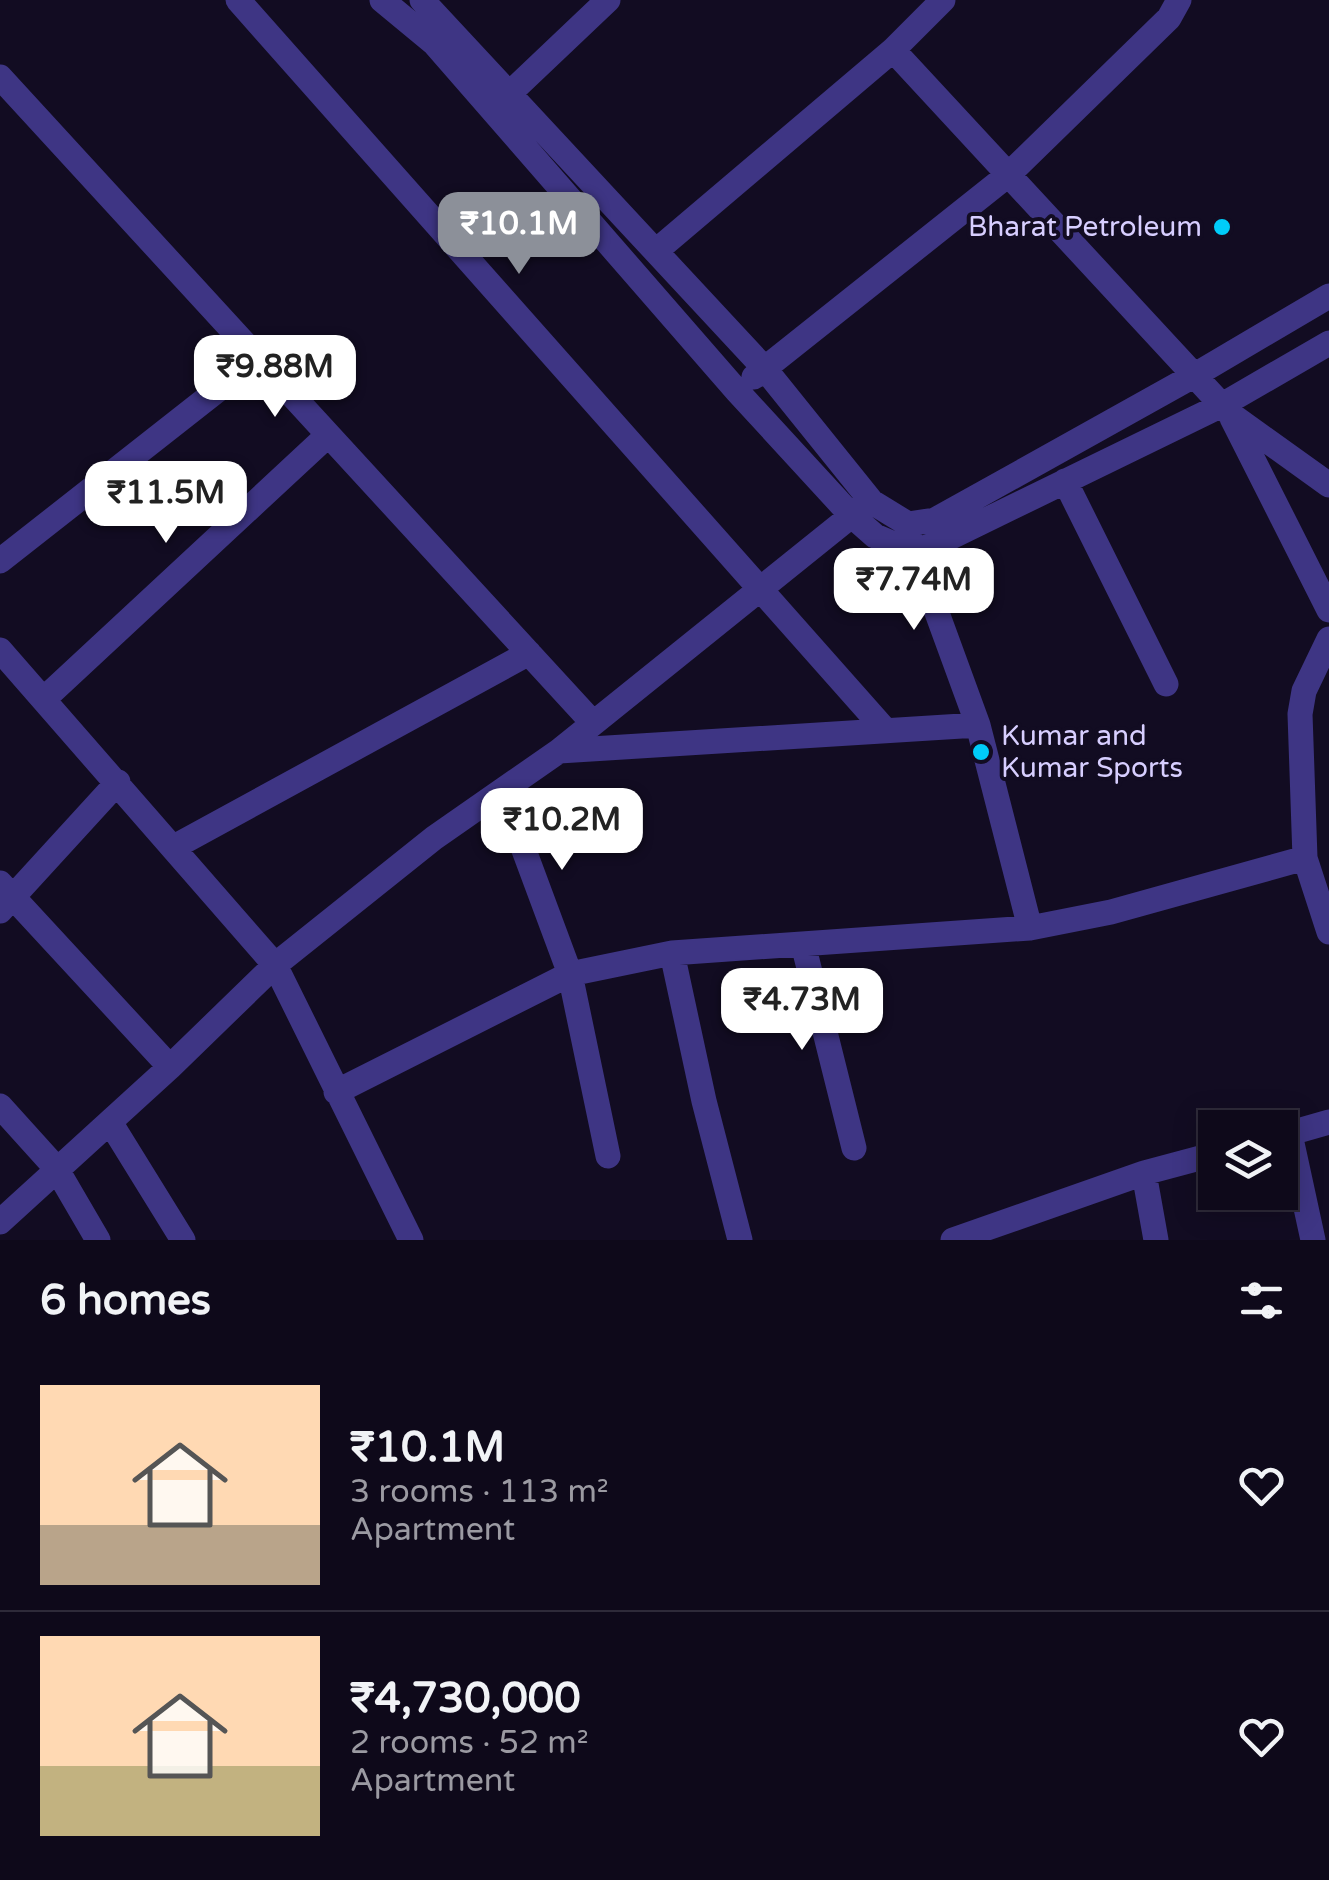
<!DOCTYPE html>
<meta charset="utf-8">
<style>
:root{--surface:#0e091a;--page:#1c1727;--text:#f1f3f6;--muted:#9b9aa2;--line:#2e2a39;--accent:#8c9099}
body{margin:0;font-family:"Varela Round",sans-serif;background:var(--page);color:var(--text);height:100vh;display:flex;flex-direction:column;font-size:38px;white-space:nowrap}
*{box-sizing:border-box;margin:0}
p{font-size:32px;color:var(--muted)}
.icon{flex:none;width:55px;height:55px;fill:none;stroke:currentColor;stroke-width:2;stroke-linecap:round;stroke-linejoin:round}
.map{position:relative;height:1240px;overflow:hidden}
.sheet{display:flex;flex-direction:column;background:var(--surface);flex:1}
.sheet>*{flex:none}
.buttons{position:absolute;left:1198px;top:1110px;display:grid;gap:20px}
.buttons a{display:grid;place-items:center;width:100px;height:100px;border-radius:0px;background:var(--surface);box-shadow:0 5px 25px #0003,0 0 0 2px var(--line);font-size:50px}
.price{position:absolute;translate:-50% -85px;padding:0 22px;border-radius:20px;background:#fff;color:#222;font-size:32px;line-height:65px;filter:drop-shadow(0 2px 5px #0008)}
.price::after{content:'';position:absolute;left:50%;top:60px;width:30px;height:22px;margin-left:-15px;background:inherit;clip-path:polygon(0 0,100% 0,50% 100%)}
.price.current{background:var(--accent);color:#fff}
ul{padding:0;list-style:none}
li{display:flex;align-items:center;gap:30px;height:250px;padding:0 40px}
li+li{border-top:2px solid var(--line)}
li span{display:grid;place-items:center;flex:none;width:280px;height:200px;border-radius:0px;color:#555}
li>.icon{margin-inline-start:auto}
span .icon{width:120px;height:120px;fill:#fffc;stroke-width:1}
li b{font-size:42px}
h2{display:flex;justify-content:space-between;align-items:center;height:120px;padding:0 40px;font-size:42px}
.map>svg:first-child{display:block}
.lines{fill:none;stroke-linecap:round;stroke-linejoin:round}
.minor{stroke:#3e3584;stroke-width:25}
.poi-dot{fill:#00ccf9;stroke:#120c22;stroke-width:4}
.labels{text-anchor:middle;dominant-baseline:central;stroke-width:8;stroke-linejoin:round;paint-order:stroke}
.poi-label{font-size:28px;fill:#d7ceff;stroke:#120c22;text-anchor:end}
</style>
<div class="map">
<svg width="1329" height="1240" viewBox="0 0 1329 1240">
<rect width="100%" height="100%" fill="#120c22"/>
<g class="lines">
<path class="minor" d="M238,0L886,731
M382,0L434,43L737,391L850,514L875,536L913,552L943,541L1222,405L1329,343
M422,0L765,369L872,502L908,524L935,520L1195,375L1329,296
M893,50L1230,414L1329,485
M0,77L593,723
M510,93L608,0
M656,251L893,50L943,0
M754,377L1008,175L1169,18L1179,0
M1232,418L1329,610
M1065,481L1166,684
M910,539L978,725
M0,561L257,359
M1329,639L1304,691L1300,714L1305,858L1329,932
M0,650L275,965L411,1240
M44,699L327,436
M559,751L978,725L1030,928
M502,791L570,974L608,1156
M174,847L529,653
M0,883L170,1067
M0,911L118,782
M803,944L854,1148
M672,953L704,1101L740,1240
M336,1092L570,974L672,953L1030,928L1111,912L1305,858
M0,1106L56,1168L98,1240
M110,1122L183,1240
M1290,1134L1313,1240
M1280,1136L1329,1122
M1144,1173L1156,1240
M0,1222L170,1067L275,965L434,838L559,751L861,508
M953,1240L1144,1173L1215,1154"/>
</g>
<g class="poi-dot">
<circle cx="1222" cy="227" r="10"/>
<circle cx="981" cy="752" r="10"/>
</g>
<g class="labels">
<g class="poi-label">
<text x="1202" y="227">Bharat Petroleum</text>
<text x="1001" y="736" text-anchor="start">Kumar and<tspan x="1001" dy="32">Kumar Sports</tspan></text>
</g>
</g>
</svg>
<div class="buttons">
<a><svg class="icon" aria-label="layers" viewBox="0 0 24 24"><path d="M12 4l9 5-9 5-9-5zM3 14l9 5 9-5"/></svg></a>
</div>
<b class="price current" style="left:519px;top:277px">₹10.1M</b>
<b class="price" style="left:275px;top:420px">₹9.88M</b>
<b class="price" style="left:166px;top:546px">₹11.5M</b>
<b class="price" style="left:914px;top:633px">₹7.74M</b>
<b class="price" style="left:562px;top:873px">₹10.2M</b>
<b class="price" style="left:802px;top:1053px">₹4.73M</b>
</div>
<section class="sheet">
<h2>6 homes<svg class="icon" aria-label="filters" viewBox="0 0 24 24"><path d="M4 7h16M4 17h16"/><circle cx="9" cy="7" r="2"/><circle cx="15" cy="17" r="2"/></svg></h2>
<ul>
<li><span style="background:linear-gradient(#ffd9b3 70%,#b9a48a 0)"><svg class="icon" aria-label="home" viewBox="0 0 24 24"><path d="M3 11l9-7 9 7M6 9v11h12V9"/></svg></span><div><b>₹10.1M</b><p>3 rooms · 113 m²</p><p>Apartment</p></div><svg class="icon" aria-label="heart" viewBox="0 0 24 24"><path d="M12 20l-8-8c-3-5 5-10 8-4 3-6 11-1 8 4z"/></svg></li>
<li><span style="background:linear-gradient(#ffd9b3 65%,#c2b280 0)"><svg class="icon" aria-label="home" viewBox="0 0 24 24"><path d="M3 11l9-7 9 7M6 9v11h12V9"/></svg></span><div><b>₹4,730,000</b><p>2 rooms · 52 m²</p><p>Apartment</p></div><svg class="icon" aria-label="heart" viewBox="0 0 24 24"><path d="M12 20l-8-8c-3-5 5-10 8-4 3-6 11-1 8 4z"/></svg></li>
</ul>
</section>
